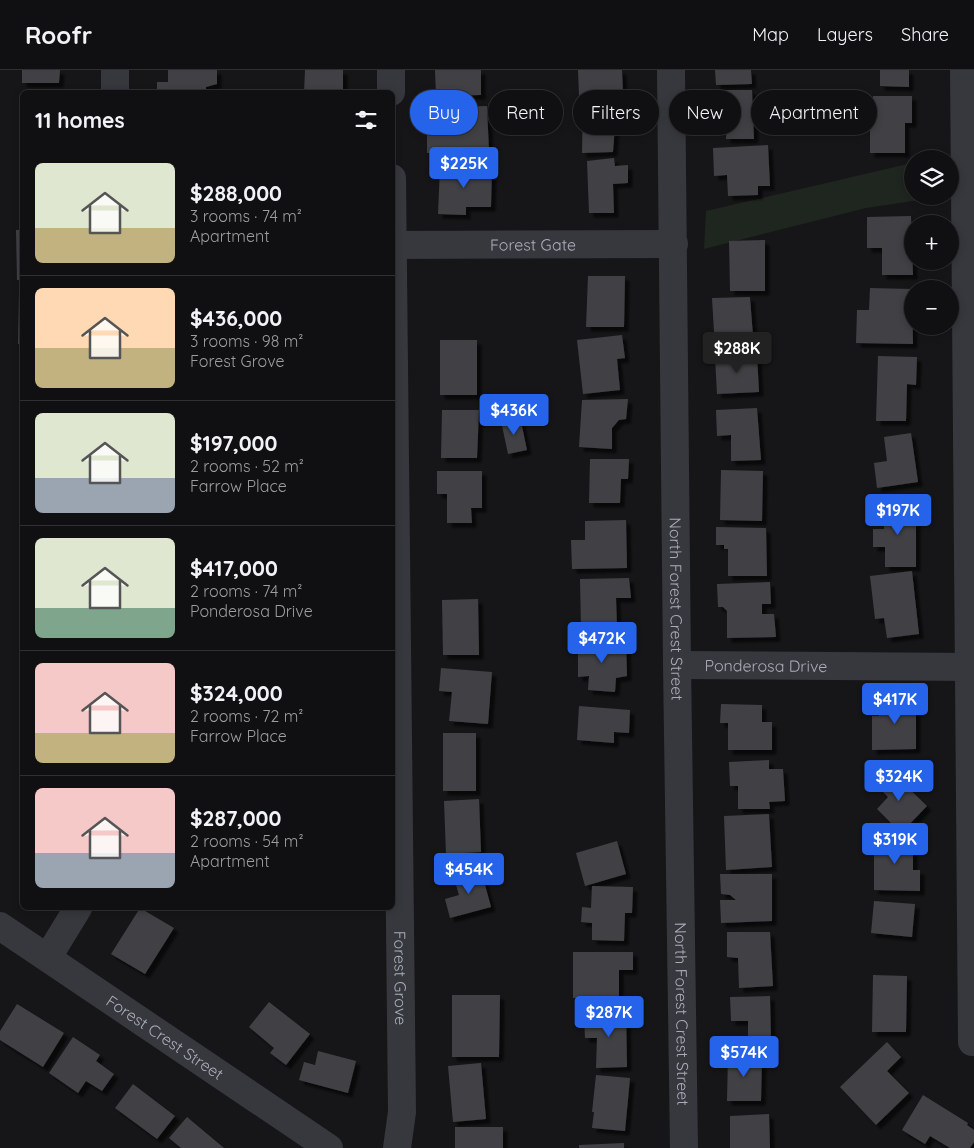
<!DOCTYPE html>
<meta charset="utf-8">
<style>
:root{--surface:#101012;--page:#19191b;--text:#f1f3f6;--muted:#9c9d9f;--line:#303032;--accent:#2563eb}
body{margin:0;font-family:Quicksand,sans-serif;background:var(--page);color:var(--text);height:100vh;display:flex;flex-direction:column;font-size:19px;white-space:nowrap}
*{box-sizing:border-box;margin:0}
p{font-size:16px;color:var(--muted)}
.icon{flex:none;width:28px;height:28px;fill:none;stroke:currentColor;stroke-width:2;stroke-linecap:round;stroke-linejoin:round}
.map{position:relative;flex:1;overflow:hidden}
.side{position:absolute;left:20px;top:20px;width:375px;height:820px;display:flex;flex-direction:column;background:var(--surface);border-radius:8px;box-shadow:0 2px 8px #0003,0 0 0 1px var(--line)}
.side>*{flex:none}
.banner{position:absolute;left:410px;top:20px;width:475px;height:45px;display:flex;gap:10px}
.tools{position:absolute;left:904px;top:80px;display:grid;gap:10px}
.tools a{display:grid;place-items:center;width:55px;height:55px;border-radius:50%;background:var(--surface);box-shadow:0 2px 8px #0003,0 0 0 1px var(--line);font-size:25px}
.price{position:absolute;translate:-50% -42px;padding:0 11px;border-radius:5px;background:var(--accent);color:#fff;font-size:16px;line-height:32px;filter:drop-shadow(0 1px 2px #0008)}
.price::after{content:'';position:absolute;left:50%;top:30px;width:15px;height:11px;margin-left:-8px;background:inherit;clip-path:polygon(0 0,100% 0,50% 100%)}
.price.active{background:#222;color:#fff}
ul{padding:0;list-style:none}
li{display:flex;align-items:center;gap:15px;height:125px;padding:0 15px}
li+li{border-top:1px solid var(--line)}
li span{display:grid;place-items:center;flex:none;width:140px;height:100px;border-radius:8px;color:#555}
li>.icon{margin-inline-start:auto}
span .icon{width:60px;height:60px;fill:#fffc;stroke-width:1}
li b{font-size:21px}
h2{display:flex;justify-content:space-between;align-items:center;height:60px;padding:0 15px;font-size:21px}
.chip{padding:0 18px;border-radius:22px;background:var(--surface);box-shadow:0 2px 8px #0003,0 0 0 1px var(--line);font-size:18px;line-height:45px}
.chip.active{background:var(--accent);color:#fff}
header{display:flex;align-items:center;gap:30px;box-sizing:border-box;height:70px;padding:0 25px;background:var(--surface);border-bottom:1px solid var(--line)}
header strong{font-size:24px}
nav{display:flex;gap:28px;margin-inline-start:auto;font-size:18px}
.map>svg:first-child{display:block}
.green{fill:#1e261f}
.building{fill:#404145;filter:url(#shadow)}
.lines{fill:none;stroke-linecap:round;stroke-linejoin:round}
.minor{stroke:#37383d;stroke-width:28}
.labels{text-anchor:middle;dominant-baseline:central;stroke-width:4;stroke-linejoin:round;paint-order:stroke}
.street-label{font-size:16px;fill:#a8adb8;stroke:#111113}
</style>
<header>
<strong>Roofr</strong>
<nav><a>Map</a><a>Layers</a><a>Share</a></nav>
</header>
<div class="map">
<svg width="974" height="1078" viewBox="0 0 974 1078">
<defs>
<filter id="shadow"><feDropShadow dx="4.5" dy="4.5" stdDeviation="1" flood-color="#0009"/></filter>
</defs>
<rect width="100%" height="100%" fill="#161618"/>
<path class="green" d="M912,93V126H947L866,138L704,179L706,141Z"/>
<path class="building" d="M22,0H60L59,13H22Z
M168,0H217V14L206,17V22H157V12H168Z
M305,0H343V22H304Z
M435,0H481V25L436,26Z
M578,0H622L623,23L579,25Z
M715,0H751L752,14L716,15Z
M880,0H909V17L880,16Z
M712,20H752L754,69H726L727,50L724,48H713Z
M873,26H912V53H905V83H870V46H873Z
M583,34H625V57L615,56L613,82L582,83Z
M487,36L489,82L427,83V60L458,58L457,37Z
M768,75L770,116H758V125L728,126L727,105L714,106L713,78Z
M614,88L615,96L628,95V113L613,114L614,143H589L587,91Z
M440,97L492,98L491,137H466V145L438,144Z
M911,146L913,205H882V178H867V147Z
M16,160H22V210H17Z
M765,170V221H730L729,171Z
M588,206H625L624,257H586Z
M870,218L912,219L913,274L856,273L857,240H869Z
M19,221H22V275L18,274Z
M750,227L754,279H715L712,228Z
M622,265L625,288L617,289L620,320L583,324L577,270Z
M440,270H477V325H440Z
M757,285L759,322L717,324L715,287Z
M878,286L917,287L916,315L907,314L906,351H876Z
M628,329L626,349L619,350L612,358V379L579,377L582,330Z
M757,338L761,390L731,391V365L717,366L716,340Z
M442,340H479L477,388H441Z
M520,347L527,380L508,384L501,351Z
M911,363L918,412L877,418L874,393L887,391L884,367Z
M590,389H629L628,409H621L620,433H589Z
M721,400L763,401L762,451L720,450Z
M437,401H482V438H471L472,453H447V424H437Z
M21,432H22V466H20Z
M884,436H916V497H885V477H873V459H884Z
M626,450L627,498L572,499L571,470H585V451Z
M716,457L766,458L767,506H728V479H724V475H716Z
M912,501L919,564L887,568L884,548L875,549L870,506Z
M629,508L631,528H616L617,558L581,557L580,509Z
M770,512L771,534H762V544H774L776,567L727,568V541L723,537H718L717,514Z
M478,529L479,585H443L442,530Z
M626,571L627,606L616,608L615,622L588,620L589,606L578,607V572Z
M441,598L492,602L488,654L449,651L452,622L439,621Z
M916,627V679L872,680V646H879V628Z
M721,634L762,635V652H772V680H728V653H720Z
M579,636L630,640L629,663L614,662V673L577,670Z
M443,663H476V721H443Z
M769,690V699H783L785,731L769,732L770,739H738V716H730L729,692Z
M890,700L927,736L901,763L877,739L888,727L876,715Z
M479,729L481,782L446,784L444,731Z
M769,744L772,797L726,800L724,746Z
M874,768H913V800H920V821L874,820Z
M617,771L626,804L585,816L576,783Z
M481,800L491,837L450,848L445,829L459,825L454,808Z
M720,804H772V851L721,853L720,830H736L730,825L721,824Z
M592,816L633,817L632,843H625L624,871L592,870V853L581,852L582,837L591,838Z
M874,831L915,834L912,867L871,863Z
M140,838L174,858L145,904L111,884Z
M727,862H770L773,916L739,918L738,888L727,887Z
M573,882H633V900H619V928H573Z
M873,905L907,906L906,962H872Z
M452,925H500L499,987H452Z
M770,926L771,971L748,972V951H731L730,927Z
M269,932L310,964L286,995L270,983L274,978L249,957Z
M17,934L64,963L43,997L0,970V961Z
M626,940L627,997L596,998L597,968H585L584,946L596,947L597,941Z
M73,967L100,985L96,991L114,1004L102,1021L86,1011L78,1023L49,1003Z
M887,972L901,987L887,1001L909,1023L876,1055L840,1017Z
M318,981L356,991L348,1023L299,1010L304,992L315,995Z
M728,985L762,986L761,1031H727Z
M481,993L486,1049L453,1052L448,996Z
M596,1005L630,1008L625,1061L592,1058L594,1042H592Z
M133,1014L175,1046L157,1069L115,1038Z
M923,1025L968,1053L967,1055L974,1060V1072L970,1078H950L930,1066L925,1074L902,1060Z
M769,1044L770,1078H730V1046Z
M187,1047L224,1078H181L169,1068Z
M455,1057H503V1078H455Z
M624,1073V1078H579V1075Z"/>
<g class="lines">
<g class="minor">
<path d="M115,0V22"/>
<path d="M391,0V22"/>
<path id="s1" d="M671,0L677,595L684,1078"/>
<path d="M964,0L972,972H974"/>
<path id="s2" d="M392,108L402,1042L397,1078"/>
<path id="s3" d="M392,175L674,174"/>
<path id="s4" d="M677,595L974,597"/>
<path id="s5" d="M0,856L329,1078"/>
<path d="M48,887L78,838"/>
</g>
</g>
<g class="labels">
<g class="street-label">
<text stroke="none"><textPath href="#s3" startOffset="141">Forest Gate</textPath></text>
<text stroke="none"><textPath href="#s1" startOffset="539">North Forest Crest Street</textPath></text>
<text stroke="none"><textPath href="#s4" startOffset="89">Ponderosa Drive</textPath></text>
<text stroke="none"><textPath href="#s2" startOffset="800">Forest Grove</textPath></text>
<text stroke="none"><textPath href="#s1" startOffset="944">North Forest Crest Street</textPath></text>
<text stroke="none"><textPath href="#s5" startOffset="199">Forest Crest Street</textPath></text>
</g>
</g>
</svg>
<div class="tools">
<a><svg class="icon" aria-label="layers" viewBox="0 0 24 24"><path d="M12 4l9 5-9 5-9-5zM3 14l9 5 9-5"/></svg></a>
<a>+</a>
<a>−</a>
</div>
<b class="price" style="left:464px;top:119px">$225K</b>
<b class="price active" style="left:737px;top:304px">$288K</b>
<b class="price" style="left:514px;top:366px">$436K</b>
<b class="price" style="left:898px;top:466px">$197K</b>
<b class="price" style="left:602px;top:594px">$472K</b>
<b class="price" style="left:895px;top:655px">$417K</b>
<b class="price" style="left:899px;top:732px">$324K</b>
<b class="price" style="left:895px;top:795px">$319K</b>
<b class="price" style="left:469px;top:825px">$454K</b>
<b class="price" style="left:609px;top:968px">$287K</b>
<b class="price" style="left:744px;top:1008px">$574K</b>
<div class="banner">
<a class="chip active">Buy</a>
<a class="chip">Rent</a>
<a class="chip">Filters</a>
<a class="chip">New</a>
<a class="chip">Apartment</a>
</div>
<section class="side">
<h2>11 homes<svg class="icon" aria-label="filters" viewBox="0 0 24 24"><path d="M4 7h16M4 17h16"/><circle cx="9" cy="7" r="2"/><circle cx="15" cy="17" r="2"/></svg></h2>
<ul>
<li><span style="background:linear-gradient(#dfe7d0 65%,#c2b280 0)"><svg class="icon" aria-label="home" viewBox="0 0 24 24"><path d="M3 11l9-7 9 7M6 9v11h12V9"/></svg></span><div><b>$288,000</b><p>3 rooms · 74 m²</p><p>Apartment</p></div></li>
<li><span style="background:linear-gradient(#ffd9b3 60%,#c2b280 0)"><svg class="icon" aria-label="home" viewBox="0 0 24 24"><path d="M3 11l9-7 9 7M6 9v11h12V9"/></svg></span><div><b>$436,000</b><p>3 rooms · 98 m²</p><p>Forest Grove</p></div></li>
<li><span style="background:linear-gradient(#dfe7d0 65%,#9aa5b1 0)"><svg class="icon" aria-label="home" viewBox="0 0 24 24"><path d="M3 11l9-7 9 7M6 9v11h12V9"/></svg></span><div><b>$197,000</b><p>2 rooms · 52 m²</p><p>Farrow Place</p></div></li>
<li><span style="background:linear-gradient(#dfe7d0 70%,#7fa58c 0)"><svg class="icon" aria-label="home" viewBox="0 0 24 24"><path d="M3 11l9-7 9 7M6 9v11h12V9"/></svg></span><div><b>$417,000</b><p>2 rooms · 74 m²</p><p>Ponderosa Drive</p></div></li>
<li><span style="background:linear-gradient(#f6c9c9 70%,#c2b280 0)"><svg class="icon" aria-label="home" viewBox="0 0 24 24"><path d="M3 11l9-7 9 7M6 9v11h12V9"/></svg></span><div><b>$324,000</b><p>2 rooms · 72 m²</p><p>Farrow Place</p></div></li>
<li><span style="background:linear-gradient(#f6c9c9 65%,#9aa5b1 0)"><svg class="icon" aria-label="home" viewBox="0 0 24 24"><path d="M3 11l9-7 9 7M6 9v11h12V9"/></svg></span><div><b>$287,000</b><p>2 rooms · 54 m²</p><p>Apartment</p></div></li>
</ul>
</section>
</div>
